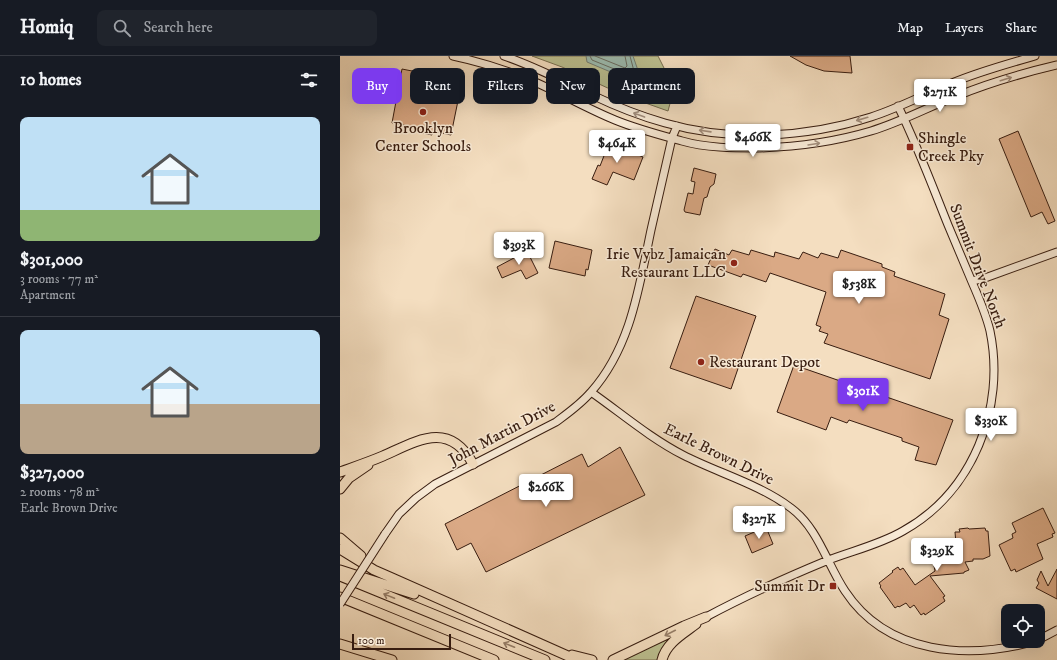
<!DOCTYPE html>
<meta charset="utf-8">
<style>
:root{--surface:#171b24;--page:#20242c;--text:#f1f3f6;--muted:#9ea1a6;--line:#363941;--accent:#7c3aed}
body{margin:0;font-family:"IM FELL DW Pica",serif;background:var(--page);color:var(--text);height:100vh;display:flex;flex-direction:column;font-size:15px;white-space:nowrap}
*{box-sizing:border-box;margin:0}
p{font-size:13px;color:var(--muted)}
.icon{flex:none;width:22px;height:22px;fill:none;stroke:currentColor;stroke-width:2;stroke-linecap:round;stroke-linejoin:round}
.map{position:relative;flex:1;overflow:hidden}
.drawer{display:flex;flex-direction:column;background:var(--surface);width:340px}
.drawer>*{flex:none}
.banner{position:absolute;left:12px;top:12px;width:380px;height:36px;display:flex;gap:8px}
.controls{position:absolute;left:661px;top:548px;display:grid;gap:8px}
.controls a{display:grid;place-items:center;width:44px;height:44px;border-radius:8px;background:var(--surface);box-shadow:0 4px 16px #0002;font-size:20px}
.scale{position:absolute;left:12px;bottom:10px;width:99px;box-sizing:border-box;padding-left:4px;border:2px solid #381d10;border-top:0;font-size:11px;line-height:14px;white-space:nowrap;color:#381d10;-webkit-text-stroke:3px #f8ead6;paint-order:stroke}
.price{position:absolute;translate:-50% -34px;padding:0 9px;border-radius:4px;background:#fff;color:#222;font-size:13px;line-height:26px;filter:drop-shadow(0 1px 2px #0008)}
.price::after{content:'';position:absolute;left:50%;top:24px;width:12px;height:9px;margin-left:-6px;background:inherit;clip-path:polygon(0 0,100% 0,50% 100%)}
.price.current{background:var(--accent);color:#fff}
ul{padding:0;list-style:none}
li{display:grid;align-content:center;gap:8px;height:212px;padding:0 20px}
li+li{border-top:1px solid var(--line)}
li span{display:grid;place-items:center;height:124px;border-radius:8px;color:#555}
li>.icon{margin-inline-start:auto}
span .icon{width:72px;height:72px;fill:#fffc;stroke-width:1}
li b{font-size:17px}
h2{display:flex;justify-content:space-between;align-items:center;height:48px;padding:0 20px;font-size:17px}
.chip{padding:0 14px;border-radius:8px;background:var(--surface);box-shadow:0 4px 16px #0002;font-size:14px;line-height:36px}
.chip.current{background:var(--accent);color:#fff}
header{display:flex;align-items:center;gap:24px;box-sizing:border-box;height:56px;padding:0 20px;background:var(--surface);border-bottom:1px solid var(--line)}
header strong{font-size:19px}
nav{display:flex;gap:22px;margin-inline-start:auto;font-size:14px}
.search{width:280px;height:36px;background:var(--page);display:flex;align-items:center;gap:10px;box-sizing:border-box;padding:0 14px;border-radius:8px;color:var(--muted);font-size:15px}
main{display:flex;flex:1;min-height:0}
.map>svg:first-child{display:block}
.green{fill:#bdc191;stroke:#7a6f50}
.water{fill:#9cbcb0;stroke:#747c70}
.lines{fill:none;stroke-linecap:round;stroke-linejoin:round}
.shore{stroke:#6a6c60;stroke-width:1}
.building{fill:#daa985;stroke:#381d10}
.secondary-casing{stroke:#381d10;stroke-width:9}
.highway-casing{stroke:#381d10;stroke-width:11}
.secondary{stroke:#f8ead6;stroke-width:7}
.highway{stroke:#f4dec0;stroke-width:9}
.secondary-bridge-casing{stroke:#381d10;stroke-width:9;stroke-linecap:butt}
.secondary-bridge{stroke:#f8ead6;stroke-width:7}
.oneway{stroke:#a28e7d}
.oneway2{stroke:#967e68}
.poi-dot{fill:#8f2418;stroke:#f8ead6;stroke-width:1.5}
.labels{text-anchor:middle;dominant-baseline:central;stroke-width:3;stroke-linejoin:round;paint-order:stroke}
.poi-label{font-size:16px;fill:#381d10;stroke:#f8ead6;text-anchor:start}
.street-label{font-size:16px;fill:#381d10;stroke:#f8ead6}
</style>
<header>
<strong>Homiq</strong>
<div class="search"><svg class="icon" aria-label="search" viewBox="0 0 24 24"><circle cx="10" cy="10" r="6"/><path d="M15 15l6 6"/></svg>Search here</div>
<nav><a>Map</a><a>Layers</a><a>Share</a></nav>
</header>
<main>
<section class="drawer">
<h2>10 homes<svg class="icon" aria-label="filters" viewBox="0 0 24 24"><path d="M4 7h16M4 17h16"/><circle cx="9" cy="7" r="2"/><circle cx="15" cy="17" r="2"/></svg></h2>
<ul>
<li><span style="background:linear-gradient(#bfe0f5 75%,#8fb573 0)"><svg class="icon" aria-label="home" viewBox="0 0 24 24"><path d="M3 11l9-7 9 7M6 9v11h12V9"/></svg></span><div><b>$301,000</b><p>3 rooms · 77 m²</p><p>Apartment</p></div></li>
<li><span style="background:linear-gradient(#bfe0f5 60%,#b9a48a 0)"><svg class="icon" aria-label="home" viewBox="0 0 24 24"><path d="M3 11l9-7 9 7M6 9v11h12V9"/></svg></span><div><b>$327,000</b><p>2 rooms · 78 m²</p><p>Earle Brown Drive</p></div></li>
</ul>
</section>
<div class="map">
<svg width="717" height="604" viewBox="0 0 717 604">
<rect width="100%" height="100%" fill="#f4dec0"/>
<filter id="stains"><feTurbulence type="fractalNoise" baseFrequency=".005" numOctaves="4"/><feColorMatrix values="0 0 0 0 .2 0 0 0 0 .09 0 0 0 0 .02 0 0 0 .5 -.17"/></filter>
<radialGradient id="worn" r=".72"><stop offset=".6" stop-color="#630" stop-opacity="0"/><stop offset="1" stop-color="#630" stop-opacity=".3"/></radialGradient>
<path class="green" d="M192,0H318L328,20L332,40L328,55L283,39L222,11Z
M328,583L320,597L318,604H280Z"/>
<path class="water" d="M246,0H293L302,26L292,25L247,6Z"/>
<g class="lines">
<path class="shore" d="M250,0L252,4L294,21L295,19L290,0
M255,0L285,12L287,10L285,0"/>
</g>
<path class="building" d="M450,0H510L512,17L484,15L466,9Z
M62,13L122,25L111,79L93,75L92,79L78,76L79,72L52,67Z
M678,75L715,165L708,168L702,156L691,161L659,83Z
M269,87L303,101L294,124L273,116L267,129L252,123L258,109L260,110Z
M354,112L376,118L374,128L370,131L367,141L364,142L360,159L345,156L344,154L348,137L353,138L355,126L351,125Z
M215,185L252,194L248,214L246,213L245,220L209,212Z
M375,193L389,199L392,194L409,199L411,194L434,201L435,196L459,203L463,196L478,202L481,197L498,202L501,194L542,208V211L555,216L554,220L605,238L599,259L609,263L590,323L484,287L488,278L479,275L481,271L476,269L486,236L430,217L426,226L403,218L401,221L368,209Z
M187,195L198,217L186,223L181,214L162,222L157,211Z
M356,240L416,260L391,333L330,312Z
M454,309L613,364L596,409L575,404L579,391L562,385V382L509,364L507,367L491,361L486,374L437,356Z
M280,391L305,439L146,516L131,487L117,494L105,468L242,398L248,411Z
M703,452L715,477L712,478L713,481L697,488L703,503L676,516L675,513L671,515L659,489L673,482L672,478L676,476L672,467Z
M426,471L433,488L412,497L405,480Z
M628,472L629,473L645,472L646,475H648L650,500L643,503H633V505L625,506L629,514L624,516V517L590,520L605,540L603,541L605,545L585,559L584,557L581,559L574,549L570,552L566,547L559,551L558,550L555,552L540,531L541,530L539,527L553,516L552,515L558,511L560,514L563,512L575,529L595,515L594,510L596,509L594,493L598,492V490L616,488L615,476H620L619,473Z
M717,513V543L696,532L699,527L697,524L701,515L708,530Z"/>
<g class="lines">
<defs>
<path id="secondary" d="M113,0C141,6 169,15 195,26C222,38 248,53 275,64C297,73 320,79 342,85C366,92 393,92 418,92C457,91 494,86 531,75C561,66 588,51 617,40C649,27 683,17 717,9
M164,0C194,10 223,25 252,39C275,50 300,60 325,67C391,86 466,82 531,61C559,52 585,38 612,27C638,16 667,8 695,0
M632,225L645,222L717,196
M251,336C281,357 310,382 343,399C378,417 419,428 451,452C478,472 487,508 505,535C547,599 628,604 696,585
M45,478L59,458L76,442L95,428L216,366C228,357 241,348 251,336C291,291 299,231 311,174C318,143 325,113 332,82L337,70
M366,561C405,540 445,522 486,505C511,495 539,489 563,475C633,436 666,352 650,275C646,258 639,242 632,226C624,207 616,188 608,169C592,129 577,89 558,50
M698,584L717,574"/>
<path id="highway" d="M0,416C14,411 29,406 43,400C77,385 109,364 133,408
M0,433L9,422L28,409
M0,482L21,500
M0,493L34,514L50,521L237,604
M0,514L74,538
M0,520L205,604
M0,541L154,604
M0,588L52,604
M232,599L252,604
M273,604L344,570L366,561
M322,604C326,587 343,578 356,568"/>
</defs>
<use href="#secondary" class="secondary-casing"/>
<use href="#highway" class="highway-casing"/>
<use href="#secondary" class="secondary"/>
<use href="#highway" class="highway"/>
<defs>
<path id="secondary-bridge" d="M0,548L45,478"/>
</defs>
<use href="#secondary-bridge" class="secondary-bridge-casing"/>
<use href="#secondary-bridge" class="secondary-bridge"/>
</g>
<defs><path id="oneway-shaft" d="M-6 0H5M1.5-3L5.5 0L1.5 3" fill="none" stroke-width="1.6" stroke-linecap="round" stroke-linejoin="round"/></defs>
<g class="oneway">
<use href="#oneway-shaft" transform="translate(666 23) rotate(-17)"/>
<use href="#oneway-shaft" transform="translate(299 59) rotate(-160)"/>
<use href="#oneway-shaft" transform="translate(522 63) rotate(164)"/>
<use href="#oneway-shaft" transform="translate(365 75) rotate(-172)"/>
<use href="#oneway-shaft" transform="translate(474 88) rotate(-9)"/>
</g>
<g class="oneway2">
<use href="#oneway-shaft" transform="translate(49 540) rotate(-158)"/>
<use href="#oneway-shaft" transform="translate(330 577) rotate(153)"/>
<use href="#oneway-shaft" transform="translate(169 589) rotate(-158)"/>
</g>
<g class="poi-dot">
<circle cx="83" cy="56" r="4"/>
<rect x="566" y="87" width="8" height="8" rx="2"/>
<circle cx="394" cy="207" r="4"/>
<circle cx="361" cy="306" r="4"/>
<rect x="489" y="526" width="8" height="8" rx="2"/>
</g>
<g class="labels">
<g class="poi-label">
<text x="83" y="72" text-anchor="middle">Brooklyn<tspan x="83" dy="18">Center Schools</tspan></text>
<text x="578" y="82">Shingle<tspan x="578" dy="18">Creek Pky</tspan></text>
<text x="386" y="198" text-anchor="end">Irie Vybz Jamaican<tspan x="386" dy="18">Restaurant LLC</tspan></text>
<text x="369" y="306">Restaurant Depot</text>
<text x="485" y="530" text-anchor="end">Summit Dr</text>
</g>
<g class="street-label">
<text transform="translate(638 210) rotate(69)">Summit Drive North</text>
<text transform="translate(162 377) rotate(-28)">John Martin Drive</text>
<text transform="translate(379 398) rotate(26)">Earle Brown Drive</text>
</g>
</g>
<rect width="100%" height="100%" filter="url(#stains)"/>
<rect width="100%" height="100%" fill="url(#worn)"/>
</svg>
<div class="controls">
<a><svg class="icon" aria-label="locate" viewBox="0 0 24 24"><circle cx="12" cy="12" r="6"/><path d="M12 2v4M12 18v4M2 12h4M18 12h4"/></svg></a>
</div>
<div class="scale">100 m</div>
<b class="price" style="left:600px;top:57px">$271K</b>
<b class="price" style="left:413px;top:102px">$466K</b>
<b class="price" style="left:277px;top:108px">$464K</b>
<b class="price" style="left:179px;top:210px">$393K</b>
<b class="price" style="left:519px;top:249px">$538K</b>
<b class="price current" style="left:523px;top:356px">$301K</b>
<b class="price" style="left:651px;top:386px">$330K</b>
<b class="price" style="left:206px;top:452px">$266K</b>
<b class="price" style="left:419px;top:484px">$327K</b>
<b class="price" style="left:597px;top:516px">$329K</b>
<div class="banner">
<a class="chip current">Buy</a>
<a class="chip">Rent</a>
<a class="chip">Filters</a>
<a class="chip">New</a>
<a class="chip">Apartment</a>
</div>
</div>
</main>
